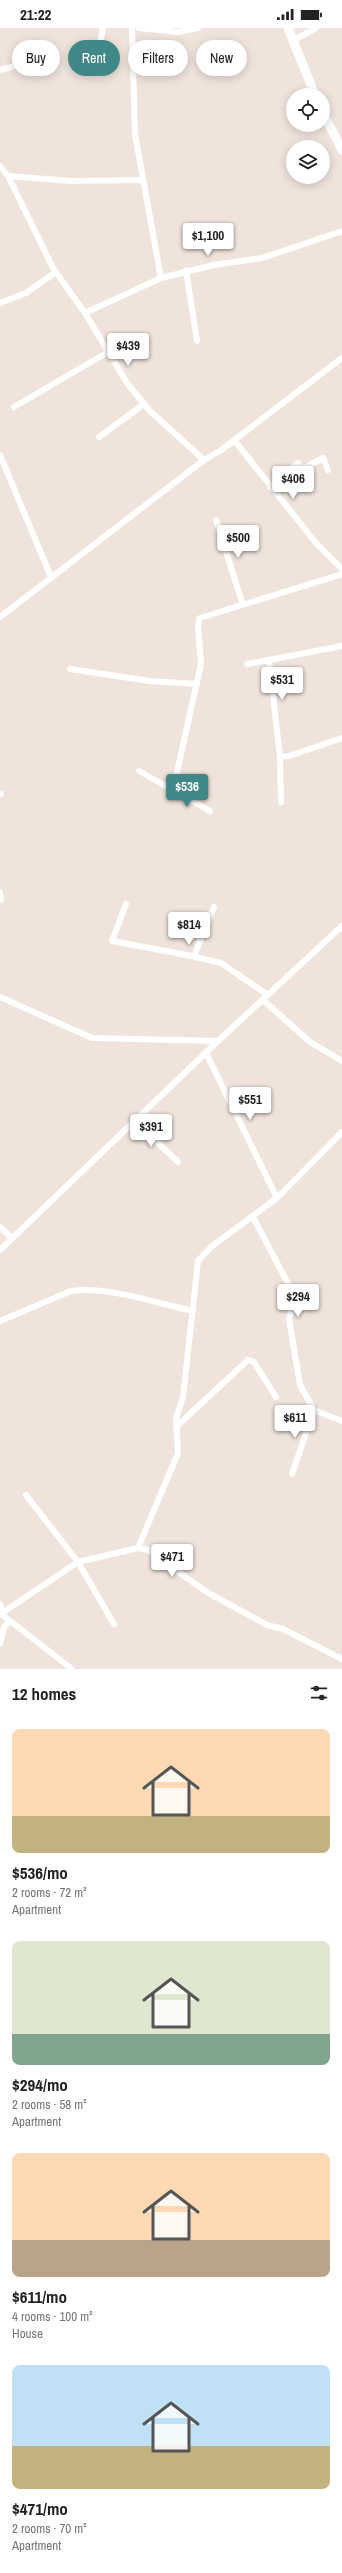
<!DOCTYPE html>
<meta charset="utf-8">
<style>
:root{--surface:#fff;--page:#f2f2f2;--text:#222;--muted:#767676;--accent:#408887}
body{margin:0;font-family:"Archivo Narrow",sans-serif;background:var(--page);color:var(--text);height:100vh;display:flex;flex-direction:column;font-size:15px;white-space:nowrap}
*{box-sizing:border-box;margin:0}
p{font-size:13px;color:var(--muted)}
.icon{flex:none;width:22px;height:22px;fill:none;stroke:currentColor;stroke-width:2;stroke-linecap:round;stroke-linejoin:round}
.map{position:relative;height:1641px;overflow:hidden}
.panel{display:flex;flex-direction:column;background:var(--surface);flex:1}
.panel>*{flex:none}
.guide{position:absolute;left:12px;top:12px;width:318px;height:36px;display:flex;gap:8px}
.fabs{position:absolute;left:286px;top:60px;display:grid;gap:8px}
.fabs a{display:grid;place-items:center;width:44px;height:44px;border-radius:50%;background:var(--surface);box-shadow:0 2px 10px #0003;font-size:20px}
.price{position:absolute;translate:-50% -34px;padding:0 9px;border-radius:4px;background:#fff;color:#222;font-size:13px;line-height:26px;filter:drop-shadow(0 1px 2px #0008)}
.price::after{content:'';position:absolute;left:50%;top:24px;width:12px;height:9px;margin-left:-6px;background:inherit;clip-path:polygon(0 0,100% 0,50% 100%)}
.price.current{background:var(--accent);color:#fff}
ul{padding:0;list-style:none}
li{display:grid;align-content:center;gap:8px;height:212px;padding:0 12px}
li span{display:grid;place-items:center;height:124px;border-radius:8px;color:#555}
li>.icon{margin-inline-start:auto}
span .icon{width:72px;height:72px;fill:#fffc;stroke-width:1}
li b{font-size:17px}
h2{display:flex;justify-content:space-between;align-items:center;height:48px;padding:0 12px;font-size:17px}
.pill{padding:0 14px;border-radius:18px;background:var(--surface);box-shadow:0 2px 10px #0003;font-size:14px;line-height:36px}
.pill.current{background:var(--accent);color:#fff}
.status{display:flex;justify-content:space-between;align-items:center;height:28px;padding:0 20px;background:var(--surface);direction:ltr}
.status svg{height:11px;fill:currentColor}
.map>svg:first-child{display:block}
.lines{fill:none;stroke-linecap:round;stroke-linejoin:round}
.street{stroke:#fff;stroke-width:6}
.secondary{stroke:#fff;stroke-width:9}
</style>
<div class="status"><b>21:22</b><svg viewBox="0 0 49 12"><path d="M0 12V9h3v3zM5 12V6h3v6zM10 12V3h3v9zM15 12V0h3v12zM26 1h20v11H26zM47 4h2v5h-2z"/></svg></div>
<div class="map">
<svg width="342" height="1641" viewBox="0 0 342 1641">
<rect width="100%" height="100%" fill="#f0e3dc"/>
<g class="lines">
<path class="street" d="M132,0L135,106L161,250
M139,0L178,4L198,0
M292,13L316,0
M76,21H99L103,0
M0,42L18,37
M0,138L8,148L53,240L85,285L127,355L150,383L204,432
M8,148L71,153L142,152
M186,242L197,313
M0,275L26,265L56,244
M85,285L161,250L214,237L262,230L342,203
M14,379L108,324
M99,409L144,376
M234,412L316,515L342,541
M0,427L51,549
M270,459L298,435L302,441L323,430L328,442
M216,492L243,577
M0,589L204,432L220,423L342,330
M247,636L269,632
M70,641L150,653L197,656
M280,729L289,728L342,710
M139,743L173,762L201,636L198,597L200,590L342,546
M173,762L210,783
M0,766H1
M281,774L280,729L269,632L342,618
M0,864L1,872
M126,876L112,913L187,927L221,935L268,967
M194,928L214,879
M0,969L92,1010L218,1013
M263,972L310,1014L342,1033
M206,1025L277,1170
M136,1094L178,1134
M253,1189L295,1269L289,1291L300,1357L314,1382L342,1393
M0,1199L12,1210
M0,1222L218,1013L342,898
M0,1293L71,1263C108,1258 156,1275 193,1283
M177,1398L248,1332L254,1334L276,1369
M292,1446L314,1382
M26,1467L78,1534L114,1596
M138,1520L178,1425L176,1390L183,1369L198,1233L211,1219L277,1170L342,1104
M0,1576L2,1585L78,1534L138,1520L148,1522L205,1563L267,1597L283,1601L342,1631
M0,1585L72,1641
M0,1616L4,1599L9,1594"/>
<path class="secondary" d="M288,0L315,67
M323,85L342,122"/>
</g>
</svg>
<div class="fabs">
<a><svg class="icon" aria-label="locate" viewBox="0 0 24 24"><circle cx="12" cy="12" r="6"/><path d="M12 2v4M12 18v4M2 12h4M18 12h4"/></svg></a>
<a><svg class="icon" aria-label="layers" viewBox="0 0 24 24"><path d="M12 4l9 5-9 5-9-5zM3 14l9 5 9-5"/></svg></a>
</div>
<b class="price" style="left:208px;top:229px">$1,100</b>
<b class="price" style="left:128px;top:339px">$439</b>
<b class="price" style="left:293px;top:472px">$406</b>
<b class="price" style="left:238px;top:531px">$500</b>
<b class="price" style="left:282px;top:673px">$531</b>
<b class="price current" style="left:187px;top:780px">$536</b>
<b class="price" style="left:189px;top:918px">$814</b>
<b class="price" style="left:250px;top:1093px">$551</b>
<b class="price" style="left:151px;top:1120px">$391</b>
<b class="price" style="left:298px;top:1290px">$294</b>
<b class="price" style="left:295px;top:1411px">$611</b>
<b class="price" style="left:172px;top:1550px">$471</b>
<div class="guide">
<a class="pill">Buy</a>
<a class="pill current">Rent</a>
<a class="pill">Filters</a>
<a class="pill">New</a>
</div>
</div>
<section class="panel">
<h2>12 homes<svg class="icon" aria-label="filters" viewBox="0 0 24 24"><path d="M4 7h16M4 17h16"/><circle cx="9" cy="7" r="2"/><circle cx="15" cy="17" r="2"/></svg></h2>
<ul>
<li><span style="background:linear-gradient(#ffd9b3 70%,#c2b280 0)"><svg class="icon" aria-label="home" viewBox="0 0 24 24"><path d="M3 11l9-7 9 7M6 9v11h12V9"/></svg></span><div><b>$536/mo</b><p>2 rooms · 72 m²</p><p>Apartment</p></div></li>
<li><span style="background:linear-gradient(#dfe7d0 75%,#7fa58c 0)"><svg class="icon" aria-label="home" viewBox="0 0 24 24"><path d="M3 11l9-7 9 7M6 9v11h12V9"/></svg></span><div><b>$294/mo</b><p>2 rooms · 58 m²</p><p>Apartment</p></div></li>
<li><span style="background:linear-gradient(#ffd9b3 70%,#b9a48a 0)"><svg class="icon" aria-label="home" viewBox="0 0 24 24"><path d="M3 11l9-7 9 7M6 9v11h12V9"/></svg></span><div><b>$611/mo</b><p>4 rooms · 100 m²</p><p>House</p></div></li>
<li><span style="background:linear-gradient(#bfe0f5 65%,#c2b280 0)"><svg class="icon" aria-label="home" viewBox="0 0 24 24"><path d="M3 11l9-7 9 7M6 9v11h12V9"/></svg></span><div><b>$471/mo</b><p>2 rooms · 70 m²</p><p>Apartment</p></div></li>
</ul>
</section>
